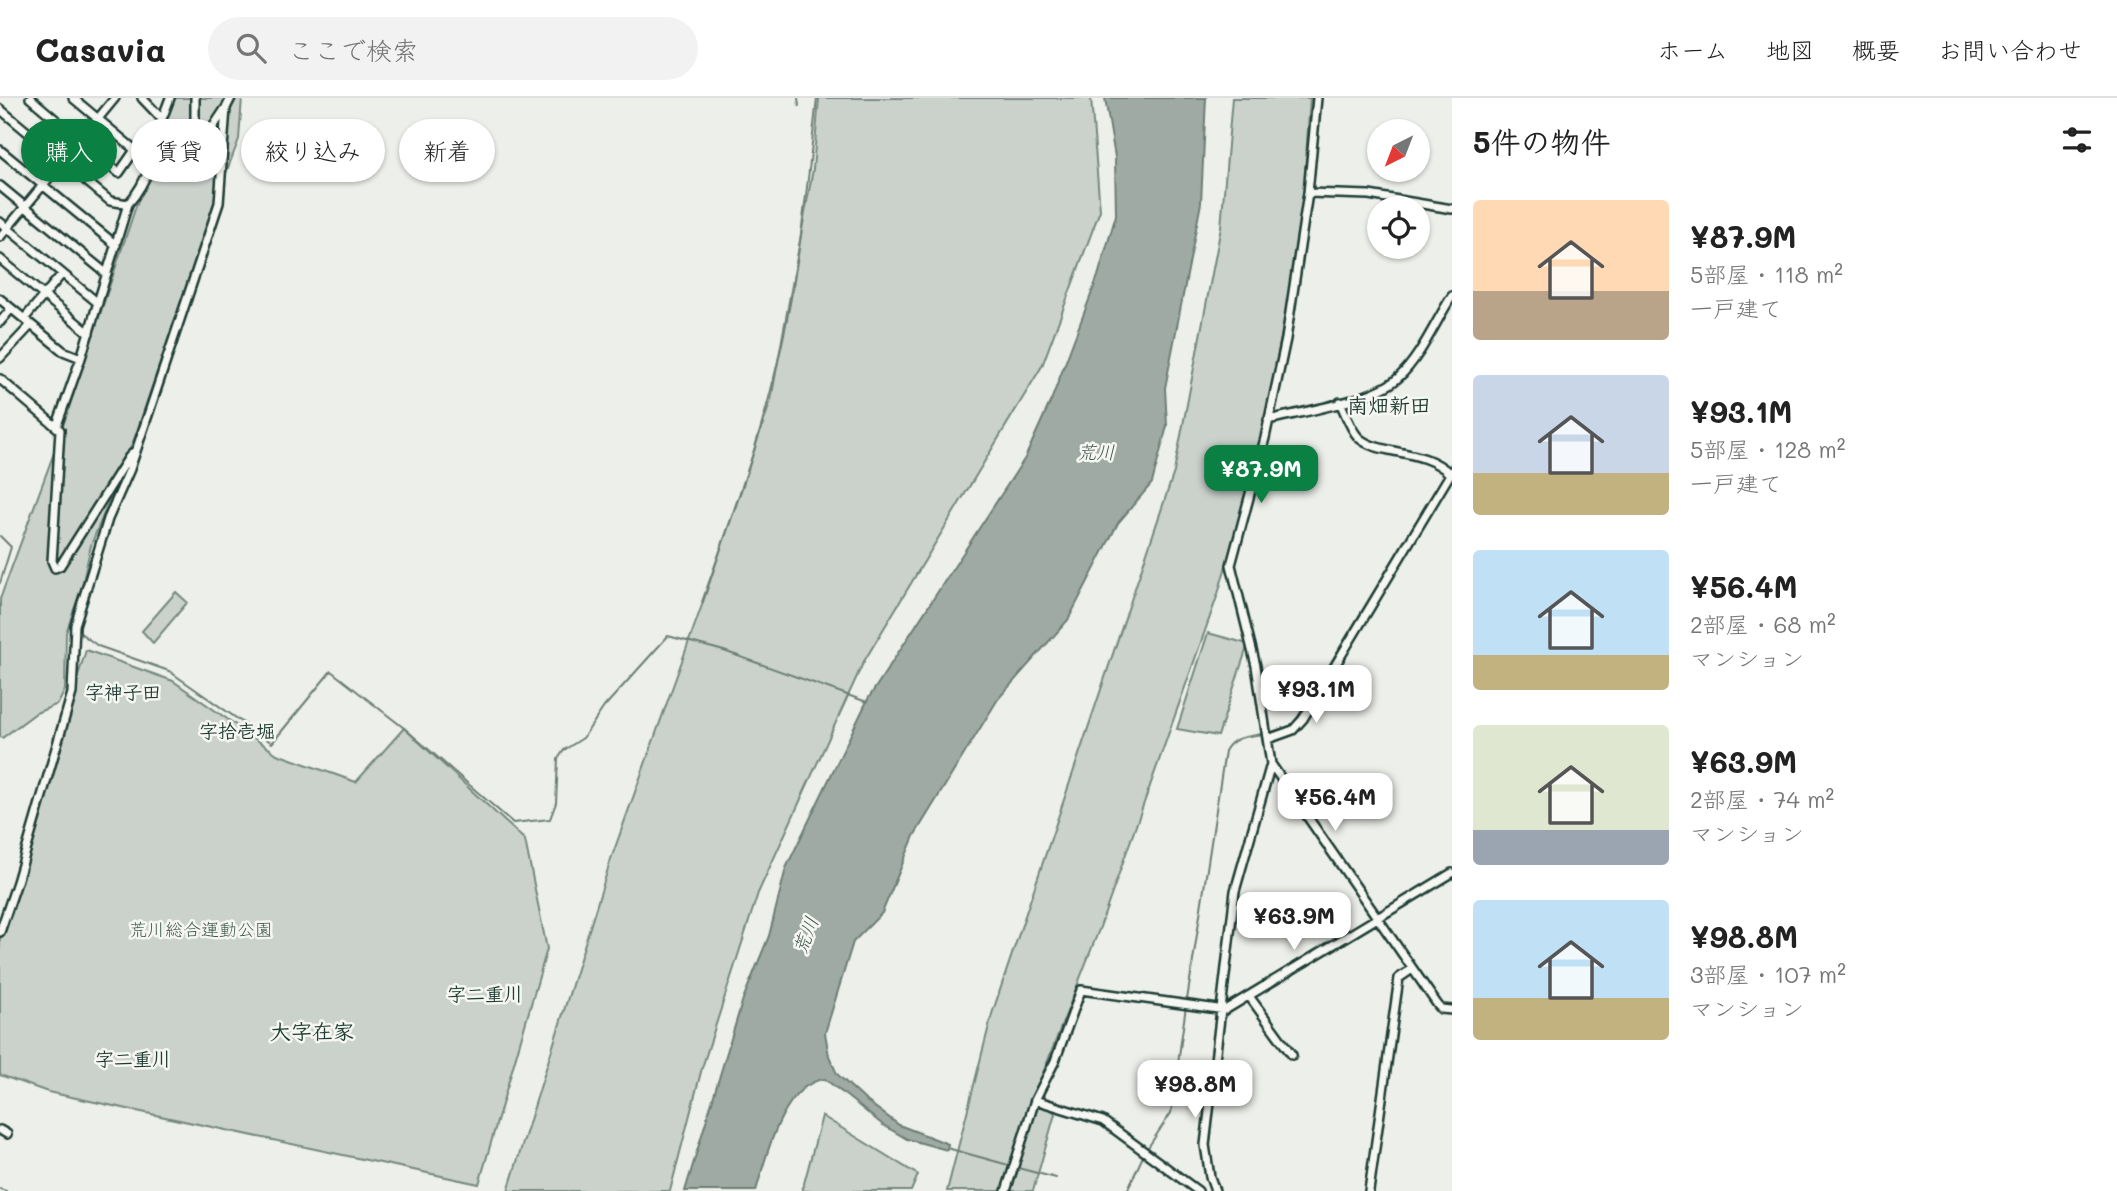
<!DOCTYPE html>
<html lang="ja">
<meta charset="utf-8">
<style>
:root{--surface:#fff;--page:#f2f2f2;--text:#222;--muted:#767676;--line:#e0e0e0;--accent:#0b8043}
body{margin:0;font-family:Mali,"Klee One",sans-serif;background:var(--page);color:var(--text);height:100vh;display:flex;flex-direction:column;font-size:26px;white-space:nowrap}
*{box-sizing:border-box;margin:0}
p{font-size:23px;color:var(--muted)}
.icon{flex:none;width:38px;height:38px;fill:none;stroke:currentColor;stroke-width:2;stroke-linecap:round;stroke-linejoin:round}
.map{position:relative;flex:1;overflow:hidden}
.drawer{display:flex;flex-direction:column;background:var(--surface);width:665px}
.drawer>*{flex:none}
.hud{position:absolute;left:21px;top:21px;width:665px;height:63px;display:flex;gap:14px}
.needle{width:46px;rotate:222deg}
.tools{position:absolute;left:1367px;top:21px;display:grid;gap:14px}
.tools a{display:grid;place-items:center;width:63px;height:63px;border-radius:50%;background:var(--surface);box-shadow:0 2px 5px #0004;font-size:35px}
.price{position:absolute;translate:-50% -60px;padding:0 16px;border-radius:14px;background:#fff;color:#222;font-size:23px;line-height:46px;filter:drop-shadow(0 2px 4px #0008)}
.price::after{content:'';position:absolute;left:50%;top:42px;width:21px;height:16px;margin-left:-10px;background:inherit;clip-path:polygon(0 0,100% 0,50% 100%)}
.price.active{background:var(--accent);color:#fff}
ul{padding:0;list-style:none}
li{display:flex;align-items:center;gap:21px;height:175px;padding:0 21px}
li span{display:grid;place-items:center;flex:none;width:196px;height:140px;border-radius:7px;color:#555}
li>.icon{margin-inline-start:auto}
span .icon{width:84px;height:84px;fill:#fffc;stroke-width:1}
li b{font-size:30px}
h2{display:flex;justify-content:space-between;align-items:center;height:84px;padding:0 21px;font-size:30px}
.chip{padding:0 24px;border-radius:32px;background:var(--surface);box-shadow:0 2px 5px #0004;font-size:24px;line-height:63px}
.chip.active{background:var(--accent);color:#fff}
header{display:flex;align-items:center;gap:42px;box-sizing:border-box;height:98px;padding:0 35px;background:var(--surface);border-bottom:2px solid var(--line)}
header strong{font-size:33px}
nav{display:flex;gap:38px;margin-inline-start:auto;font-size:24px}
.search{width:490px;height:63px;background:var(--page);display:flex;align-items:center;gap:18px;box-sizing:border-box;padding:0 24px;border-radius:38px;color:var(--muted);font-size:26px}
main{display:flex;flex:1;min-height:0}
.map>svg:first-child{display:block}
.green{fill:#cbd2cc;stroke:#758880;stroke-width:2}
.water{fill:#9faaa4;stroke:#6c7e77;stroke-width:2}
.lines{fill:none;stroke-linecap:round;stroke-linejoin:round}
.stream{stroke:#6c7e77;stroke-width:2}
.street-casing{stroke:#1f3d34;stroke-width:12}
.street{stroke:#f6f6f2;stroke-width:7}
.labels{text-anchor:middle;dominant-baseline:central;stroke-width:5;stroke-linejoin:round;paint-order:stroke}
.park-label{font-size:18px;fill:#415b52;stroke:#f6f6f2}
.water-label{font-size:19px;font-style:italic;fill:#3f5850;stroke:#f6f6f2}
.neighbourhood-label{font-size:19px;font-weight:bold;fill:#1f3d34;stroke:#f6f6f2}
.quarter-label{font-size:21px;font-weight:bold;fill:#1f3d34;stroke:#f6f6f2}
</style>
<header>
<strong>Casavia</strong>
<div class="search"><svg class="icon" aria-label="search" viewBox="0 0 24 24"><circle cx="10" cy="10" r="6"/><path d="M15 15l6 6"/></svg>ここで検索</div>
<nav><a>ホーム</a><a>地図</a><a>概要</a><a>お問い合わせ</a></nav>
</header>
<main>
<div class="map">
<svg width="1452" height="1093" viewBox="0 0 1452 1093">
<rect width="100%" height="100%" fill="#edefea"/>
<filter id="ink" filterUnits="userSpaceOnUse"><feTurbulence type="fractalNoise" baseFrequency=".0143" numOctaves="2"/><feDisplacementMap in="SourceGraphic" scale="14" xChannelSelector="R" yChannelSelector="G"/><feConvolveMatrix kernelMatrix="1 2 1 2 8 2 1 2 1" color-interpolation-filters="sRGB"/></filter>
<g filter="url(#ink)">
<path class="green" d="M175,0H242L239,41L212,112L135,339L91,447L82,488L66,535L65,592L58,606L36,615L2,640L0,639V501L55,352L135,111Z
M819,0H1091L1100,112L1042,268L863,565L758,795L702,970L670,1093H508L611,761L702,507L771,302L813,71Z
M1232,0H1310L1301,134L1261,344L1218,496L1100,829L1038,988L1055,1016L1033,1093H947L992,916L1174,374L1221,129Z
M176,494L187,504L186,506L153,545L142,533Z
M1208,535L1248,546L1218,638L1177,631Z
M86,552L173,583L277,656L356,684L404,630L525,742L547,851L479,1086L48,994L0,977V832Z
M822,1018L918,1077L911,1093H802Z"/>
<path class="water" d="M1105,0H1206L1201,105L1165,290L1167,328L1152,385L1118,425L1068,522L998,601L914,738L882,815L853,844L825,935L829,958L837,976L864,1001L899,1027L948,1046L947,1052L907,1041L883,1027L825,981C783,985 766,1058 756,1093H685L743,901L769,838L786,770L868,601L1025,360L1052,300L1098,178L1116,117L1115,59Z"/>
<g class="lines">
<path class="stream" d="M798,0L799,8
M1448,371L1452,364
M0,438L11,449L0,485
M702,504C728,430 756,356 774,280C797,188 807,94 817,0
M79,534L98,548L169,573L272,645L331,573L404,630L513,725L550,721L556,705L558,661L564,652L583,640L604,609L668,538L724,553L867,604
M1268,635L1291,628L1296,622L1445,376
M1187,902L1225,653C1233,638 1247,639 1262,636
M947,1050L1012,1068
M1147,1051L1171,1015L1186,908
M1018,1070L1056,1080
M0,1091L6,1093
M1127,1093L1144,1056"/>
<defs>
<path id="street" d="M30,0L119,75L135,52L73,0
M195,0V56L225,11
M0,11L110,103L128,106
M162,21L170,0
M0,52L116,147
M0,88L107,176
M1308,95L1369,97L1452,111
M0,124L98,205
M0,139L115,0
M0,161L89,235
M0,201L63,253L81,260
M24,221L62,176
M0,224L11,211
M0,260L31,227
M0,281L60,332L52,463L55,470L60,468L129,359L135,353
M1340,304C1345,315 1350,330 1358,339C1377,358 1424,349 1450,376
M1268,322C1301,314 1375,302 1398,280C1421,259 1435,224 1452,198
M57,327L81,260L128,106C149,83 156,52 162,21L142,0
M1268,641L1293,632L1303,621L1452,373
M1271,666L1437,906L1441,911L1452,912
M0,834L17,784L72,595L75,527L108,421L130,371L219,105L226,10L231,0
M1249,898L1292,957
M1035,1002L1103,1023L1198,1093
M0,1032L7,1036
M1006,1093L1035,1002L1055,963L1081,892L1225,912L1452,775
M1215,1093L1210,1079L1205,1047L1235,793L1271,666L1256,568L1231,467L1265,340L1286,241L1308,95L1317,0
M1369,1093L1399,880L1412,871"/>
</defs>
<use href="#street" class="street-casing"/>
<use href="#street" class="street"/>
</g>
</g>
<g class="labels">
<g class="park-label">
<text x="201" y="831">荒川総合運動公園</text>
</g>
<g class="water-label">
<text x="1096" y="353">荒川</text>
<text transform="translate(805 837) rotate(-69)">荒川</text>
</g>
<g class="neighbourhood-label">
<text x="123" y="593">字神子田</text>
<text x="237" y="632">字拾壱堀</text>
<text x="485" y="895">字二重川</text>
<text x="133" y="960">字二重川</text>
</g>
<g class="quarter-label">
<text x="1389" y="306">南畑新田</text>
<text x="312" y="932">大字在家</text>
</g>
</g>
</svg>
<div class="tools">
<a><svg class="needle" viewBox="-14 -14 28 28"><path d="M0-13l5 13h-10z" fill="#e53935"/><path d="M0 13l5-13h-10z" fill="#767676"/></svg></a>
<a><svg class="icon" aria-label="locate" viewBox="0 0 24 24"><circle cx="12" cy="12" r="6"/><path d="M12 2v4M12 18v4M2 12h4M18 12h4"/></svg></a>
</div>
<b class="price active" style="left:1261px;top:407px">¥87.9M</b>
<b class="price" style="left:1316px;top:627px">¥93.1M</b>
<b class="price" style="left:1335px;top:735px">¥56.4M</b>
<b class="price" style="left:1294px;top:854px">¥63.9M</b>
<b class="price" style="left:1195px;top:1022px">¥98.8M</b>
<div class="hud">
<a class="chip active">購入</a>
<a class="chip">賃貸</a>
<a class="chip">絞り込み</a>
<a class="chip">新着</a>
</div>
</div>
<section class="drawer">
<h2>5件の物件<svg class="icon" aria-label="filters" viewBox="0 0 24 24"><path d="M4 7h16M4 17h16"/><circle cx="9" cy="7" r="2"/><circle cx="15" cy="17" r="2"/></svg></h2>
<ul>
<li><span style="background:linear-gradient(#ffd9b3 65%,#b9a48a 0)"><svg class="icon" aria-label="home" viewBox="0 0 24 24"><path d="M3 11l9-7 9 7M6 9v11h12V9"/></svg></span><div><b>¥87.9M</b><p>5部屋 · 118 m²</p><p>一戸建て</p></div></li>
<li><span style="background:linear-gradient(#c9d6e8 70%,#c2b280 0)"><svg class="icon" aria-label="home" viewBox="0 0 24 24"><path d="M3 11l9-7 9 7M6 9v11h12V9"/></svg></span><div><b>¥93.1M</b><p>5部屋 · 128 m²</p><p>一戸建て</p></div></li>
<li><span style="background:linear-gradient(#bfe0f5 75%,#c2b280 0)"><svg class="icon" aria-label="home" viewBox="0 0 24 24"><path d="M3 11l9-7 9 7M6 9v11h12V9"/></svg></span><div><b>¥56.4M</b><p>2部屋 · 68 m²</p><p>マンション</p></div></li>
<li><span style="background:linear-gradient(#dfe7d0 75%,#9aa5b1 0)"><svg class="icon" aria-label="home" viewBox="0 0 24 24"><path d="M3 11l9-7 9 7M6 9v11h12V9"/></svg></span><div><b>¥63.9M</b><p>2部屋 · 74 m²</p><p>マンション</p></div></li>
<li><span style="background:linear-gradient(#bfe0f5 70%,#c2b280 0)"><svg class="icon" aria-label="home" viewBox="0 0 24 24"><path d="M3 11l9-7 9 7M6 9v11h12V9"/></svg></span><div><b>¥98.8M</b><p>3部屋 · 107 m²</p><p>マンション</p></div></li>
</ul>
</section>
</main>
